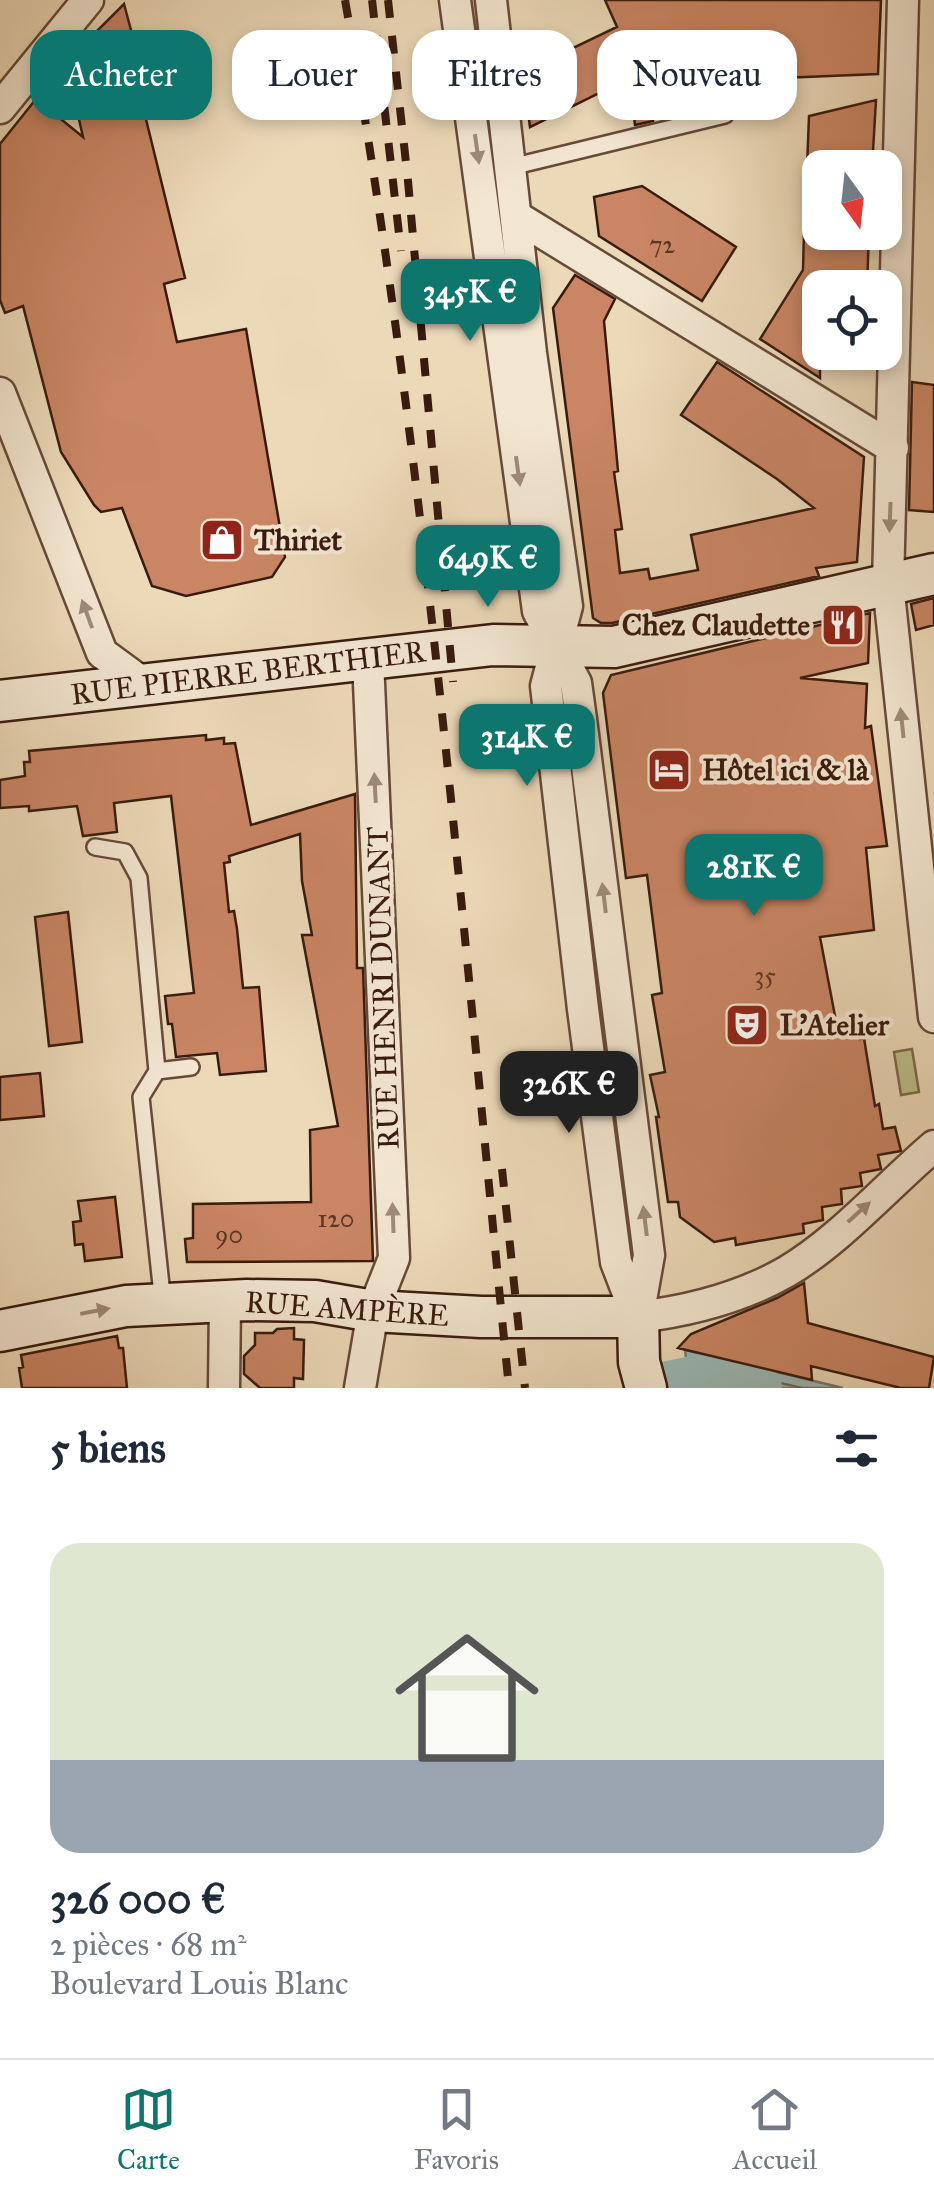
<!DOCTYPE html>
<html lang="fr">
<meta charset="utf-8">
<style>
:root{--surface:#fff;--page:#f6f6f7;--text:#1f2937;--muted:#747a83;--line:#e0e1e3;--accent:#0f766e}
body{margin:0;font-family:"IM FELL Great Primer",serif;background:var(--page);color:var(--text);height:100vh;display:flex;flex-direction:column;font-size:38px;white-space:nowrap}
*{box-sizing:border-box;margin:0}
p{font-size:32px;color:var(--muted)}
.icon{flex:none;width:55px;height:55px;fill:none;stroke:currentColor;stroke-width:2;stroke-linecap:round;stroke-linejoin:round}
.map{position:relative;height:1388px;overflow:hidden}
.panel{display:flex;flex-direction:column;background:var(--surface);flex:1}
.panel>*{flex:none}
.top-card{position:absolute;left:30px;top:30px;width:875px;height:90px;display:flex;gap:20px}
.needle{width:65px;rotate:165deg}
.buttons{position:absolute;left:802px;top:150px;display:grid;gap:20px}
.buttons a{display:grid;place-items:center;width:100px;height:100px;border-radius:20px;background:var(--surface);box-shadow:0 5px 15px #0003;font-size:50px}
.price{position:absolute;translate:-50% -85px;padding:0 22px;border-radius:20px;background:var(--accent);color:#fff;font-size:32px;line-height:65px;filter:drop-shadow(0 2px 5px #0008)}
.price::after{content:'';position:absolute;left:50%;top:60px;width:30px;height:22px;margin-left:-15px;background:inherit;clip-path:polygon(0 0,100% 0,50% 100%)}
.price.current{background:#222;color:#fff}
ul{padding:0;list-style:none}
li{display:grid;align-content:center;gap:20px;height:530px;padding:0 50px}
li span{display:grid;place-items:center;height:310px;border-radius:30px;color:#555}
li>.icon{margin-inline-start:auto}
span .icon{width:180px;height:180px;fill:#fffc;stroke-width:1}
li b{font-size:42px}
h2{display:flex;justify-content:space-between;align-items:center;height:120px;padding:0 50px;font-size:42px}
.chip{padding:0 35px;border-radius:30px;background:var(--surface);box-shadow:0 5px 15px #0003;font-size:35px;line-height:90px}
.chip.current{background:var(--accent);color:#fff}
.menu{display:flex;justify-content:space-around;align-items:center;height:140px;border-top:2px solid var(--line);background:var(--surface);font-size:28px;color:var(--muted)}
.menu a{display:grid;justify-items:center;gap:5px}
.menu .current{color:var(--accent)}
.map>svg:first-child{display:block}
.green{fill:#bdbe8b;stroke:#7b6c4c;stroke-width:2.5}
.water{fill:#9ab9b6;stroke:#737a73;stroke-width:2.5}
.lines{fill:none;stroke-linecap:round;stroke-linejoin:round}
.shore{stroke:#6a6a62;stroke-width:2.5}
.river{stroke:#9ab9b6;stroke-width:48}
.building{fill:#c98564;stroke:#391b0e;stroke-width:2.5}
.lane-casing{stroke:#664a38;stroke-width:20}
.street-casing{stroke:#664a38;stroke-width:35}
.secondary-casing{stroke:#391b0e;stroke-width:45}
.lane{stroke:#f3e6d1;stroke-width:15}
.street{stroke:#f3e6d1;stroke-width:30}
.secondary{stroke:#f3e6d1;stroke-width:40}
.rail{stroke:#391b0e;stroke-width:8;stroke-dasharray:18 18;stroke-linecap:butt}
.oneway{fill:#9f8b79}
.labels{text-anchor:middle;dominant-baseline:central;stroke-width:8;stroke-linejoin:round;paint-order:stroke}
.number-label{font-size:25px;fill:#5d3624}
.poi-label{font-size:30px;font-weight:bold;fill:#391b0e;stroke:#f3e6d1;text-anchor:start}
.street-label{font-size:30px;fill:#391b0e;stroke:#f3e6d1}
</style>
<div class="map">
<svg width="934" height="1388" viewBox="0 0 934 1388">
<rect width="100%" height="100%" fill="#ecd9b8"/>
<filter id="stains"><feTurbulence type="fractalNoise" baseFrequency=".002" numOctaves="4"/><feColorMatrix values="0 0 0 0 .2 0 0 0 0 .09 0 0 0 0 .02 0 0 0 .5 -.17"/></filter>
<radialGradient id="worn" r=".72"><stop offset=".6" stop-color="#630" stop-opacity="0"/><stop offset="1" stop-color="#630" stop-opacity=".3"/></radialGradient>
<path class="green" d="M912,1049L919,1092L901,1095L894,1052Z"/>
<path class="water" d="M685,1350L843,1388H690Z"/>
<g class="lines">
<path class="shore" d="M699,1388L697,1369L703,1365L802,1388"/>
<path class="river" d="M655,1388L702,1378L758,1388"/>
</g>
<path class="building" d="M605,0H881L878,74L757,79L759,100L653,109V121L635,125L630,78L530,127L523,72L617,27Z
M124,4L135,45L128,46L185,278L164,284L177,342L246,329L285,557L272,577L186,596L152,586L122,508L101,512L94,505L61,452L23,306L5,313L0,300V144L36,99L83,137L66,62Z
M876,100L872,168H807L809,116Z
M642,186L736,247L702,301L599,236L594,197Z
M804,232H869L867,288H820V378L760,339L803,270Z
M575,275L615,299L604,321L618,471L614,472L622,529L615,530L620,573L648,569L650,579L698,570L691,535L814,508L777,479L681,415L717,362L864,457L857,562L816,568L819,576L612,623H601L593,618L553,308Z
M912,382L934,385V512L909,510Z
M934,598V625L916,630L911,604Z
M870,613L868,663L800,678L867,684L865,728L871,726L887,846L866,848L874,930L820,937L839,1037L860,1034V1039L864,1038L875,1106L879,1104L883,1129L895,1127L901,1151L878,1155L881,1169L860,1173L862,1186L841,1189L842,1204L822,1207L823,1220L803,1224L804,1233L736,1245L735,1238L714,1242L680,1217L678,1202H668L656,1117H659L650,1075L665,1072L652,995L662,993L647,875L626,878L603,693L611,675Z
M206,735V740L224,738V744L235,743L251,825L355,794L357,968H363L373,1261L187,1262L185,1239L193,1238V1204L311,1202L310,1130L338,1126L302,935H312L302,881L300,834L229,856L230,862L224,863L229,912L234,911L237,929L243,988L259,987L266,1071L220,1075L217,1053L176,1057L172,1024H168L165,996L194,993L171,796L114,803L117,832L83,836L77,806L29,811V806L0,808V780L25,776L24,762H30L29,751Z
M68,912L82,1042L49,1046L35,917Z
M40,1073L44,1116L0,1120V1077Z
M115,1197L122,1257L85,1261L83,1244L75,1245L73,1222L81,1221L78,1201Z
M804,1283L808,1323L934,1357L929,1388H901L811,1366L812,1380L678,1348L691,1334L777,1298Z
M294,1328V1339L304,1340L303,1379L294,1378V1388H260L244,1374V1356L255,1345V1333H273L277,1329Z
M117,1336L119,1348H123L127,1388H22L19,1368L23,1367L21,1355Z"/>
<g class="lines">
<defs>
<path id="lane" d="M511,167L725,115
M95,847L125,852L139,878L157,1071
M163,1304L141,1097L157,1071L191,1067"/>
<path id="street" d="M455,0L538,611L576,683L581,719L649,1255L638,1317
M491,0L531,353L567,606L546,686L583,1009L616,1262L636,1314
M903,0L888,584L934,1017
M0,108L88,0
M517,217L893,448
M0,393L102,653L147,686
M638,1317C688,1311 742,1297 786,1272C839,1241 887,1186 934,1146
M224,1388L225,1302
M360,1388L373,1311L394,1258L368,660"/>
<path id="secondary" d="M0,701L493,645L614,647L934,574
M0,1331L126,1306L247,1300L315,1301L373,1311L481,1317H638L639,1362L646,1388"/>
</defs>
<use href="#lane" class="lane-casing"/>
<use href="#street" class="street-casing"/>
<use href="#secondary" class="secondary-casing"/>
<use href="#lane" class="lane"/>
<use href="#street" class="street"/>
<use href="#secondary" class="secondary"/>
<path class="rail" d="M345,0C426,459 462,925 509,1388
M372,0L401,251
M388,0L408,181L453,682
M502,1169L525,1388"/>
</g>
<defs><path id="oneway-solid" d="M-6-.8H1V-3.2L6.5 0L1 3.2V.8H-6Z" transform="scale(2.5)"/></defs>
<g class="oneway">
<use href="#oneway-solid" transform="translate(477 149) rotate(82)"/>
<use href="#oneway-solid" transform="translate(518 471) rotate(82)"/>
<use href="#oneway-solid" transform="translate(890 517) rotate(92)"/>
<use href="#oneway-solid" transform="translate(87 614) rotate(-110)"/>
<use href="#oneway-solid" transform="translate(902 723) rotate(-96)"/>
<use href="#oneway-solid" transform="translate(375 788) rotate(-93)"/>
<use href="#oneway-solid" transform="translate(604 898) rotate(-97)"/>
<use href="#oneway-solid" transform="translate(859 1212) rotate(-42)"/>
<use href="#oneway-solid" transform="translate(393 1218) rotate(-92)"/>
<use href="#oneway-solid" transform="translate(645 1221) rotate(-97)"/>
<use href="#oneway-solid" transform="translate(95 1311) rotate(-11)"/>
</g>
<defs>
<symbol id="shop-square" viewBox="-11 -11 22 22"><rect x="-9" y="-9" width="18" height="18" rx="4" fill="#8f2418" stroke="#f3e6d1"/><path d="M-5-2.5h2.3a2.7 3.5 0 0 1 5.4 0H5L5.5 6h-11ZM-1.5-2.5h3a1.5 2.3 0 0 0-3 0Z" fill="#fff"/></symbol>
<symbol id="restaurant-square" viewBox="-11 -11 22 22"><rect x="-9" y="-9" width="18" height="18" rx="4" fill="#8f2418" stroke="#f3e6d1"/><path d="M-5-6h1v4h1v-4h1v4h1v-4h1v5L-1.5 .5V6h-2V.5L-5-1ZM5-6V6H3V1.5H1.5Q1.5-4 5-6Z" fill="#fff"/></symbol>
<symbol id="hotel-square" viewBox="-11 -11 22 22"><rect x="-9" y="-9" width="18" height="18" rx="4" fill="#8f2418" stroke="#f3e6d1"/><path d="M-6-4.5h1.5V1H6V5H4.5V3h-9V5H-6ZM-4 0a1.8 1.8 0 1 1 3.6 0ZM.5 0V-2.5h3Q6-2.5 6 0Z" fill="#fff"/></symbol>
<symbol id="theatre-square" viewBox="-11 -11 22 22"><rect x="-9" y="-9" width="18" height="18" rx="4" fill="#8f2418" stroke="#f3e6d1"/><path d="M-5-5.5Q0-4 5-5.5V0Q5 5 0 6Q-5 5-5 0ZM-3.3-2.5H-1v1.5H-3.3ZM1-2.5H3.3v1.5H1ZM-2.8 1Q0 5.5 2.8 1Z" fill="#fff"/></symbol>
</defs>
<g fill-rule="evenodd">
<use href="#shop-square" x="197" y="515" width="50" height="50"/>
<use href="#restaurant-square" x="818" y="600" width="50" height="50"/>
<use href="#hotel-square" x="644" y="745" width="50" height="50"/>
<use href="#theatre-square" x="722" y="1000" width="50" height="50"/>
</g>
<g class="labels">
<g class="number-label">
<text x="662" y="244">72</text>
<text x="765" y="975">35</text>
<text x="336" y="1218">120</text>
<text x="229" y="1234">90</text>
</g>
<g class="poi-label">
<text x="254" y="540">Thiriet</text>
<text x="810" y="625" text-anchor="end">Chez Claudette</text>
<text x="702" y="770">Hôtel ici &amp; là</text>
<text x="780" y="1025">L'Atelier</text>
</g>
<g class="street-label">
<text transform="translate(248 673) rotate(-7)">RUE PIERRE BERTHIER</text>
<text transform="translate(383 988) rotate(-92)">RUE HENRI DUNANT</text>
<text transform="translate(347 1309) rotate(4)">RUE AMPÈRE</text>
</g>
</g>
<rect width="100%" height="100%" filter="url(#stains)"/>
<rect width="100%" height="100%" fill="url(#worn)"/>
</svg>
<div class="buttons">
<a><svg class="needle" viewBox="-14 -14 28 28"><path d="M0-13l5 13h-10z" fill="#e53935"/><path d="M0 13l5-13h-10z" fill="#747a83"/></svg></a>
<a><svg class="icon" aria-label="locate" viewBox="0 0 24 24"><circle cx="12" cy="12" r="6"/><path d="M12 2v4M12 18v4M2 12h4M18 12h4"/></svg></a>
</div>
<b class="price" style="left:470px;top:344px">345K €</b>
<b class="price" style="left:488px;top:610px">649K €</b>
<b class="price" style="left:527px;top:789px">314K €</b>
<b class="price" style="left:754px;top:919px">281K €</b>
<b class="price current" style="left:569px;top:1136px">326K €</b>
<div class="top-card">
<a class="chip current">Acheter</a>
<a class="chip">Louer</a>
<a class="chip">Filtres</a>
<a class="chip">Nouveau</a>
</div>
</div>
<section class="panel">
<h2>5 biens<svg class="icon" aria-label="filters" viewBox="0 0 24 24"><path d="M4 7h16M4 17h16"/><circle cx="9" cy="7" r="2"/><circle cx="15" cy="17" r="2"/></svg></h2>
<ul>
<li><span style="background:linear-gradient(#dfe7d0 70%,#9aa5b1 0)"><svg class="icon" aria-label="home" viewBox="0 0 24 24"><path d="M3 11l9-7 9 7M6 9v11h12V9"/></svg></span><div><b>326 000 €</b><p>2 pièces · 68 m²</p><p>Boulevard Louis Blanc</p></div></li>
</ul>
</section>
<nav class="menu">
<a class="current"><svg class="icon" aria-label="map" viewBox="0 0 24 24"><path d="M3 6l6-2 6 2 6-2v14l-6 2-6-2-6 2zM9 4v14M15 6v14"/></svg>Carte</a>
<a><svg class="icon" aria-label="saved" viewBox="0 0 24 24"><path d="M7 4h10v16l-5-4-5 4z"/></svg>Favoris</a>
<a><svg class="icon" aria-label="home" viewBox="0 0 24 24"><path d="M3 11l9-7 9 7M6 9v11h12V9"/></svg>Accueil</a>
</nav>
